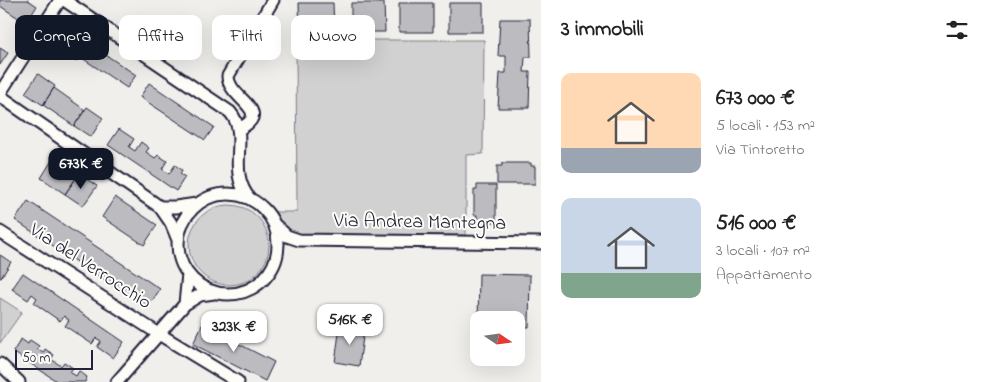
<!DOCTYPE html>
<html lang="it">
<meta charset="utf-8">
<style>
:root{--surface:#fff;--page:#f6f6f6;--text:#222;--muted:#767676;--accent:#111827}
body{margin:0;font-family:"Indie Flower",sans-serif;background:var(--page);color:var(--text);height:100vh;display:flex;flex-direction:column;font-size:19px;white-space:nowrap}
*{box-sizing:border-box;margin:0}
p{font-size:16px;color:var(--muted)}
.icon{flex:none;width:28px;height:28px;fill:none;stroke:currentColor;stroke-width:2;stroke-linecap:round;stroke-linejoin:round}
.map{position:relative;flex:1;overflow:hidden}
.side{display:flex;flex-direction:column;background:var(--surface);width:450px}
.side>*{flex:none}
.top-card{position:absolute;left:15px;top:15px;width:450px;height:45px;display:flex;gap:10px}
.needle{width:32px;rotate:103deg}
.fabs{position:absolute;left:470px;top:311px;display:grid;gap:10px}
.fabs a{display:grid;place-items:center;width:55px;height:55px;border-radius:10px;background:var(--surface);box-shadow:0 5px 20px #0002;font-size:25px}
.scale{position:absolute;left:15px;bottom:12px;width:78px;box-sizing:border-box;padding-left:5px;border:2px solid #22223b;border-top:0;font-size:14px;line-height:18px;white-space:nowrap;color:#22223b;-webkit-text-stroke:4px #fdfcf7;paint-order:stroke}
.price{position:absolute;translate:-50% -42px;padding:0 11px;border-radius:10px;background:#fff;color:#222;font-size:16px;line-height:32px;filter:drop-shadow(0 1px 2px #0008)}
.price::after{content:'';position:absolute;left:50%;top:30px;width:15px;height:11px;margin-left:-8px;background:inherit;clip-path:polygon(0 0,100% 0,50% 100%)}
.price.current{background:var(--accent);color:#fff}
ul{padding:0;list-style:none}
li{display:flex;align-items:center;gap:15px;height:125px;padding:0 20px}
li span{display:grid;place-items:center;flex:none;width:140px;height:100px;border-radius:10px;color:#555}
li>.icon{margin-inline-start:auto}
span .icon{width:60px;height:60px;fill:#fffc;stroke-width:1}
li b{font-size:21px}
h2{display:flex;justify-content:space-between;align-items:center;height:60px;padding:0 20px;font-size:21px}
.tag{padding:0 18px;border-radius:10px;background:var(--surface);box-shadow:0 5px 20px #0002;font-size:18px;line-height:45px}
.tag.current{background:var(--accent);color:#fff}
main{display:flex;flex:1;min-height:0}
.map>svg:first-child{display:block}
.green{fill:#d2d1d1;stroke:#7a7a86}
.building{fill:#bcbcc0;stroke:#22223b}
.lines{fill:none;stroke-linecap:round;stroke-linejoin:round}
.minor-casing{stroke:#22223b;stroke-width:15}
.minor{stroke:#fdfcf7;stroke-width:11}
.labels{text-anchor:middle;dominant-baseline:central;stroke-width:4;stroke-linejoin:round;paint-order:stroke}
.street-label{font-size:20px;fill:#22223b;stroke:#fdfcf7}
</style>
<main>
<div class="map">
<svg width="541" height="382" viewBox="0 0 541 382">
<rect width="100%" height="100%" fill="#f0efec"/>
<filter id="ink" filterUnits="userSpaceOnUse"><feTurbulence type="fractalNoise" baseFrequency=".02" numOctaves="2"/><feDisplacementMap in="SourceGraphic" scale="10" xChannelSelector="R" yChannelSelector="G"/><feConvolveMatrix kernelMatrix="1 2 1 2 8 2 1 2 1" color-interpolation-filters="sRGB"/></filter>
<g filter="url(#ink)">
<path class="green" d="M296,40H484L483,154L466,155V235L296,234C283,231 281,221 274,212H297Z
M189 245a40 40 0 1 1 80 0a40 40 0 1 1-80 0Z
M0,298L22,312L0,343Z"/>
<path class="building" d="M0,0H28L37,6L26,23L0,6Z
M299,3H333L334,32H300Z
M351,3H384L385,32H351Z
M399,3H433V32H399Z
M449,3H483V32H449Z
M500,19H530L531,57H525L524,72H530L529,108H498L500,73H506V56H498Z
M68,26L90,40L88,43L136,75L127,88L79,56L76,61L55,46Z
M0,48L8,53L0,65Z
M38,74L55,86L43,105L25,93Z
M149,83L214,127L205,140L140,97Z
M54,88L85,110L74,126L43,105Z
M87,107L103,118L91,137L74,126Z
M119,129L134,139L129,147L135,151L141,142L149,148L146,152L155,158L158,155L167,161L162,169L169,174L175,165L182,170L180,174L185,177L176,191L108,145Z
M54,157L79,174L65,194L41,178Z
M502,163H531V166H535V184H497V166H502Z
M79,174L97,186L83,206L65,194Z
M477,185H496V222H477V215H474V190H477Z
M115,197L157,225L144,245L102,217Z
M28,201L160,289L147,309L15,220Z
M0,255L11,262L1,278H0Z
M23,273L124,342L113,358L97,347L101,341L96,338L92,344L65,326L69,320L64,316L60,321L34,303L37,298L32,294L28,300L12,289Z
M479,274L530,275L529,327H516V320H479L478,326Z
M202,325L274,362L265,381L193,344Z
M340,326L364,330L359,366L335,362Z
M21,339L28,344L30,340L39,346L37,349L43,353L45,349L54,355L51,359L61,366L64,362L73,368L70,372L76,376L79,371L87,377L85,382H58L13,352Z"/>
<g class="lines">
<defs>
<path id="minor" d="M64,0L230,112C251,136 225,170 250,199
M0,93L60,0
M0,96L160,207L171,223L178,240
M239,129C275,111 228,99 228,76L273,0
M178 244a50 50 0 1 1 100 0a50 50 0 1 1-100 0Z
M160,207H176L197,204
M275,225L287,236L299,240L541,243
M0,232L159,334L238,382
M185,304L188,274
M0,364L19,382
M117,382L185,304L200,295L214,293"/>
</defs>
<use href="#minor" class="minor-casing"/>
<use href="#minor" class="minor"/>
</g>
</g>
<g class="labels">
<g class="street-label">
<text transform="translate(420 223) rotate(1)">Via Andrea Mantegna</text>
<text transform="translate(90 267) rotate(33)">Via del Verrocchio</text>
</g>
</g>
</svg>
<div class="fabs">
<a><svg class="needle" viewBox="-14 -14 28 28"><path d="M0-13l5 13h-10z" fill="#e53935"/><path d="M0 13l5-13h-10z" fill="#767676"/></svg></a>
</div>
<div class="scale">50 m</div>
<b class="price current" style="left:81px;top:190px">673K €</b>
<b class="price" style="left:350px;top:346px">516K €</b>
<b class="price" style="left:234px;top:353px">323K €</b>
<div class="top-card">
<a class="tag current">Compra</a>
<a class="tag">Affitta</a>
<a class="tag">Filtri</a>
<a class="tag">Nuovo</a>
</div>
</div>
<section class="side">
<h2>3 immobili<svg class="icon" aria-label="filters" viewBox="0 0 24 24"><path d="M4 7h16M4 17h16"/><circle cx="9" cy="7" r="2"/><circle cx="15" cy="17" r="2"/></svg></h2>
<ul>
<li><span style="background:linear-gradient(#ffd9b3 75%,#9aa5b1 0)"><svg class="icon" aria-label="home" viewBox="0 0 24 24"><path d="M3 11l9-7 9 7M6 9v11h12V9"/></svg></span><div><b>673 000 €</b><p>5 locali · 153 m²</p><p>Via Tintoretto</p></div></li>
<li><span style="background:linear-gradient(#c9d6e8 75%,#7fa58c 0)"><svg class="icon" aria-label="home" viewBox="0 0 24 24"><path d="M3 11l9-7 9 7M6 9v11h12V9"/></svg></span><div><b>516 000 €</b><p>3 locali · 107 m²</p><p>Appartamento</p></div></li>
</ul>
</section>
</main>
